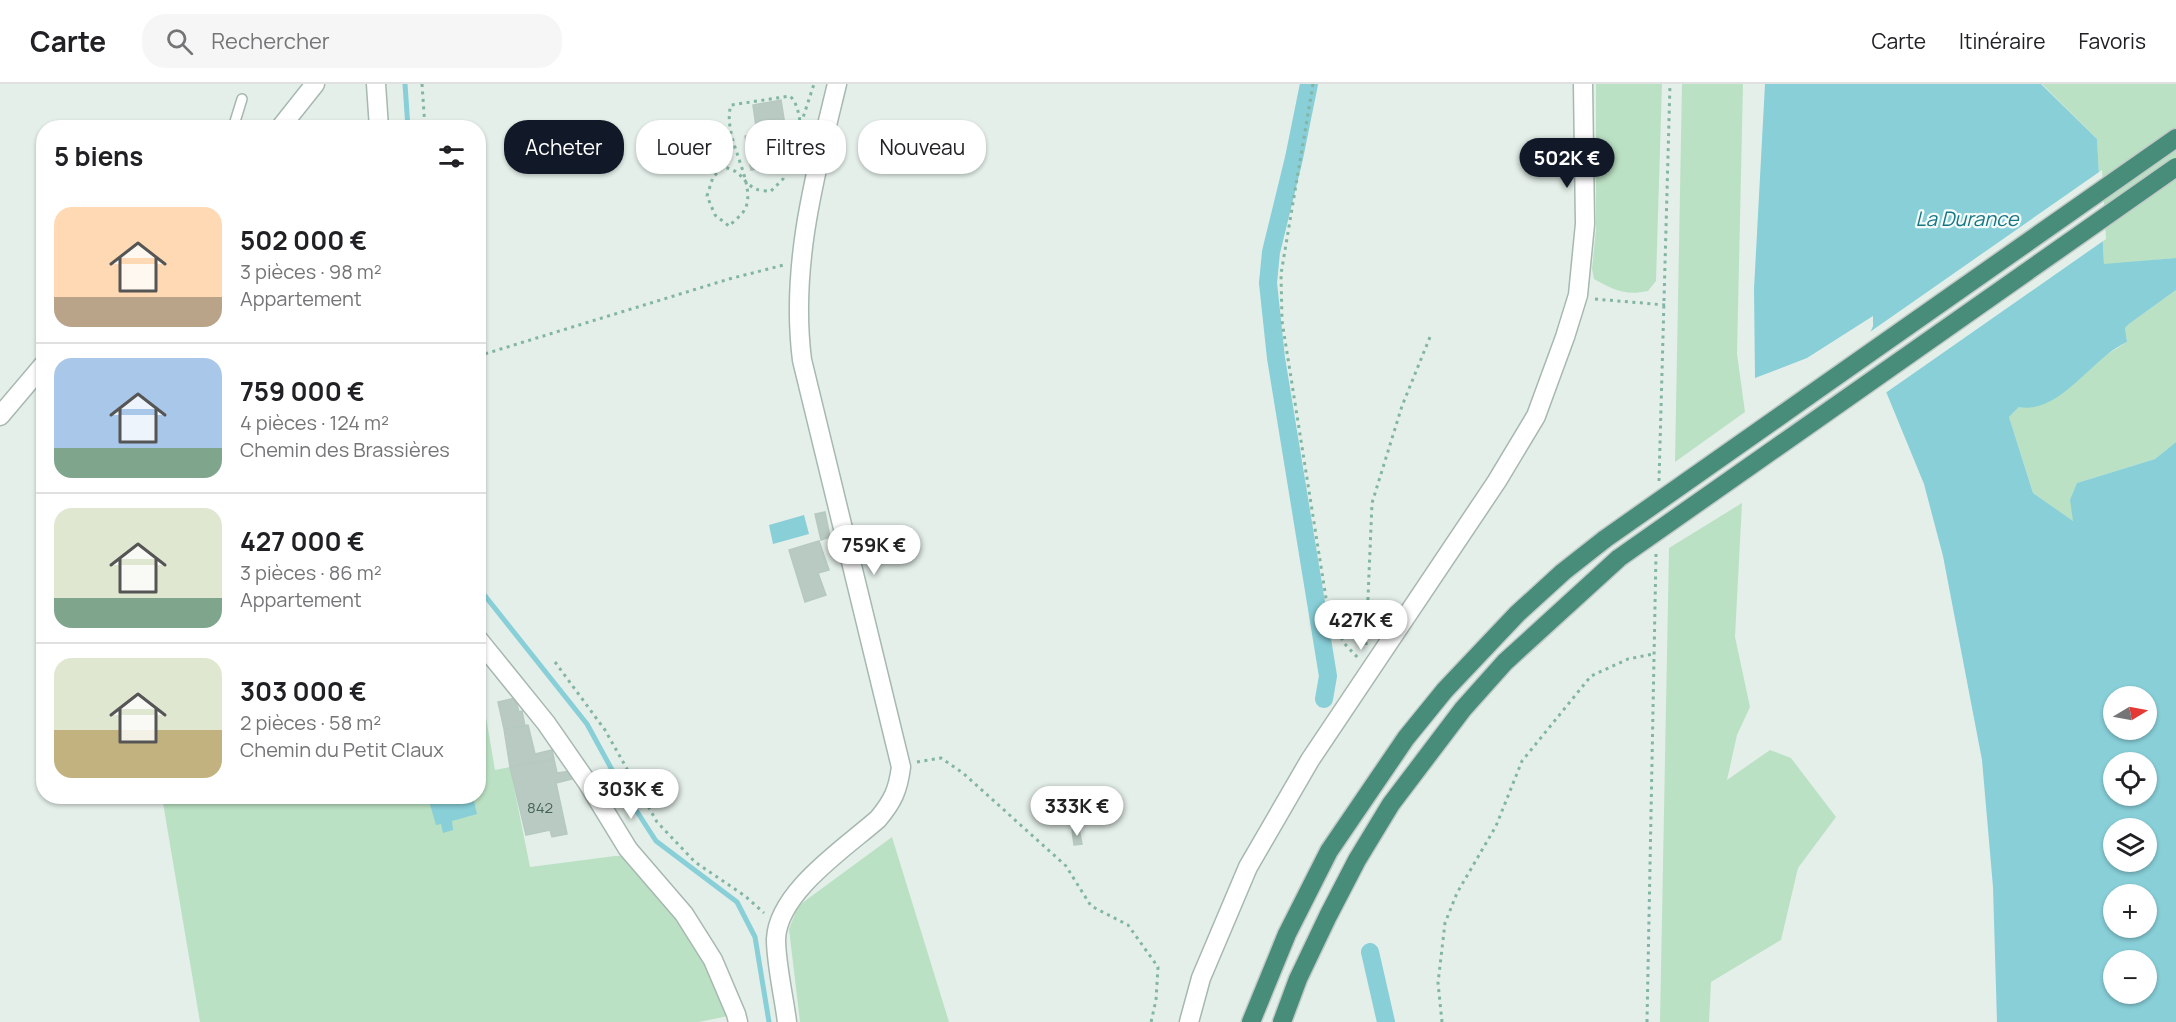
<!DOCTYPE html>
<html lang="fr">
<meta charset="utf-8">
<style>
:root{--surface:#fff;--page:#f6f6f6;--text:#202124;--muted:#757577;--line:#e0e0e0;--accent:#111827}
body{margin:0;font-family:Manrope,sans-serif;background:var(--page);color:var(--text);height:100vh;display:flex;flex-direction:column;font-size:22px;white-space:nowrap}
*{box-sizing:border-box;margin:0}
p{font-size:20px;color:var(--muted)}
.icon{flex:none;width:33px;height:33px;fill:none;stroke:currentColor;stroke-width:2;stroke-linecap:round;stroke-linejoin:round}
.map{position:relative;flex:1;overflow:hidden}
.side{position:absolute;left:36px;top:36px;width:450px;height:684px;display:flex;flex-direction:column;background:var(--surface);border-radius:24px;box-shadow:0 2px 4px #0004}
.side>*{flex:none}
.top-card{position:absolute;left:504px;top:36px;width:570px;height:54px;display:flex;gap:12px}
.needle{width:39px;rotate:80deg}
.controls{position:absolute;left:2103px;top:602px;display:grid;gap:12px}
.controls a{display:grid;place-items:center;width:54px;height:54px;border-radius:50%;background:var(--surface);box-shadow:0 2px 4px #0004;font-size:30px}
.price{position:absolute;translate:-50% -51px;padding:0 14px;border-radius:21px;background:#fff;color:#222;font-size:20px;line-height:39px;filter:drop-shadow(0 2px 3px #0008)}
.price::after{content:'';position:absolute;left:50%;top:36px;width:18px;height:14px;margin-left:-9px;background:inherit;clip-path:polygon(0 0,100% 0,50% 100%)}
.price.active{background:var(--accent);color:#fff}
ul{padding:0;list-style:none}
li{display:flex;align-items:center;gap:18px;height:150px;padding:0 18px}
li+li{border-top:2px solid var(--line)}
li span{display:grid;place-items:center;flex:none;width:168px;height:120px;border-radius:18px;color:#555}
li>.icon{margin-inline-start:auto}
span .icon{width:72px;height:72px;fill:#fffc;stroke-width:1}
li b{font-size:26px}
h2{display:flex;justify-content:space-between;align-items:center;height:72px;padding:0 18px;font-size:26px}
.pill{padding:0 21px;border-radius:24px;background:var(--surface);box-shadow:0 2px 4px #0004;font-size:21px;line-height:54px}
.pill.active{background:var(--accent);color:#fff}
header{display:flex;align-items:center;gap:36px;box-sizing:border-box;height:84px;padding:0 30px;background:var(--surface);border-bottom:2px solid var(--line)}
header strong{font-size:28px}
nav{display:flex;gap:33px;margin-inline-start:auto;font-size:21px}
.search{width:420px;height:54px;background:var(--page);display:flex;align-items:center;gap:15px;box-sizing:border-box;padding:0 21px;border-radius:24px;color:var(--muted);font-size:22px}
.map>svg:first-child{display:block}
.green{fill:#bbe1c4}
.water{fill:#88cfd8;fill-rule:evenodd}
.pier{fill:#e4efe9}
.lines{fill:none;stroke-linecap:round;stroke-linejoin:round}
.stream{stroke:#88cfd8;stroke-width:5}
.canal{stroke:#88cfd8;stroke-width:18}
.building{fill:#b9cac2;stroke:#b6c9c0;stroke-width:1.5}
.service-casing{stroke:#a6b8b0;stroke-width:12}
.minor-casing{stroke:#a6b8b0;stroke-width:21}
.trunk-casing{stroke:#c1cac7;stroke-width:21}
.path{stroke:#82b5a3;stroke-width:3;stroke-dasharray:3 4.5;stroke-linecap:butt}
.service{stroke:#fff;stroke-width:9}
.minor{stroke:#fff;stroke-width:18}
.trunk{stroke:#488c7a;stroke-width:18}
.trunk-bridge-casing{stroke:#c1cac7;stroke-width:21;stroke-linecap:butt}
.trunk-bridge{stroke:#488c7a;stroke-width:18}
.labels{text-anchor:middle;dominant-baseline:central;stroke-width:4.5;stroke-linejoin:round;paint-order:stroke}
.number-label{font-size:15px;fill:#47645a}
.water-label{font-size:20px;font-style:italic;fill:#157684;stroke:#f5fbf8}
</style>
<header>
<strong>Carte</strong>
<div class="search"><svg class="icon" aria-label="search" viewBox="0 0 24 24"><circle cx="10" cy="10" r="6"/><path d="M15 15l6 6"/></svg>Rechercher</div>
<nav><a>Carte</a><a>Itinéraire</a><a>Favoris</a></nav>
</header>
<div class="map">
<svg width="2176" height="938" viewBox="0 0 2176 938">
<rect width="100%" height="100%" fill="#e4efe9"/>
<path class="green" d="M1596,0H1662L1656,197L1648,207C1625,212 1614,206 1594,195L1592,185L1596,145Z
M1682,0H1743L1737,270L1745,328L1675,378Z
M2042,0H2176V174L2104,181L2097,55Z
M2176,206V358L2155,375L2077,399L2074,438L2033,409L2009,333L2019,323L2071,302L2103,273L2127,258L2125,244L2129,240Z
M1742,419L1735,553L1750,623L1737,651L1727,696L1770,666L1791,674L1836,733L1798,784L1781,856L1711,898L1709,938H1660L1669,464Z
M479,592L495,686L510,683L530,783L615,772H625L680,832L733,931L699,938H200L162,713L478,712Z
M892,753L949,938H800L789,845L798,822Z"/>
<path class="water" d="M1765,0H2041L2097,55L2104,180L2176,174V206L2129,240L2125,244L2127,258C2092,273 2060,331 2019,323L2009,333L2033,409L2073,437L2070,416L2077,399L2155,375L2176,358V938H1997L1993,803L1982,676L1943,472L1924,400L1887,310L1874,282L1867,256L1873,242V232L1807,274L1755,294L1754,205ZM2114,612H2146V645H2114ZM2114,678H2146V711H2114ZM2114,744H2146V777H2114ZM2114,810H2146V843H2114ZM2114,876H2146V909H2114Z
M804,431L809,450L773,460L769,441Z
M445,713H473L477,730L452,737L453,746L443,749L441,740L436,741L429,717Z"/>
<path class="pier" d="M2102,86L2106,155L1884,310L1871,282L1864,257L1867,250Z"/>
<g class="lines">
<path class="stream" d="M405,0L408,44
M478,503L587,640L623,706L656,757L737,818L755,853L769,938"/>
<path class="canal" d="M1309,0L1294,74L1271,168L1268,199L1276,274L1328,592L1324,615
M1370,868L1386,938"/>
</g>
<path class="building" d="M781,16L786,48L773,51L778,81L751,86L745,52L757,50L753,21Z
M825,428L830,453L821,456L815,430Z
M819,457L829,486L818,489L826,511L805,518L789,466Z
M515,614L519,628L522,627L525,642L504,645L498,618Z
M528,641L535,670L552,666L554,675L510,683L504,645Z
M554,675L557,689L570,687L572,695L556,699L567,750L552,753L550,746L526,751L510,683Z
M1079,745L1082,760L1074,761L1072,746Z"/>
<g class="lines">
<defs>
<path id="service" d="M233,44L242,15"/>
<path id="minor" d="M376,0L379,44
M280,44L315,0
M0,332L44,280
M478,555L546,639L587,698L628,765L684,830L713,876L736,930L738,938
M787,938C784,913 776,880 776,855C778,808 845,764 878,735C893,717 898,706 901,683L802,276C790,182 815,91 837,0
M1189,938L1201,894L1248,783L1310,676L1497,397L1536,332L1565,253L1578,211L1585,140L1583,0"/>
<path id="trunk" d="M1807,313L2176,54
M1251,938L1287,850L1329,767L1406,654L1445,606L1517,530L1563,488L1605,455
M1282,938L1298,895L1328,832L1357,776L1391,720L1463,625L1505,578L1619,474"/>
</defs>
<use href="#service" class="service-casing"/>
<use href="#minor" class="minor-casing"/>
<use href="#trunk" class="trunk-casing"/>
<path class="path" d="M422,0L425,44
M1313,0L1281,190L1282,237L1326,514L1343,558L1358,574
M805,58C798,43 802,24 790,12L731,21C721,53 758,100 745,125C742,131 734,137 729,142L715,131L707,112L713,93L723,83C744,87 741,98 756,105C760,107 767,107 771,107L783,95L814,0
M1595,215L1665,221
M478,272L729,195L784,181
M1659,397L1670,0
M1366,561L1372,419L1402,322L1430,253
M555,578L605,646L657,738L695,778L745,812L764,829
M917,678L941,674L963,689L1066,782L1091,822L1128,841L1158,883L1156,916L1151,938
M1442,938L1438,899L1445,839L1457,809L1496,742L1522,677L1591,592L1628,575L1653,570
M1647,938L1656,470"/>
<use href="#service" class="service"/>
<use href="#minor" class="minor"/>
<use href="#trunk" class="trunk"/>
<defs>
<path id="trunk-bridge" d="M1605,455L1807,313
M1619,474L2176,83"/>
</defs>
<use href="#trunk-bridge" class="trunk-bridge-casing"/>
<use href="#trunk-bridge" class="trunk-bridge"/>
</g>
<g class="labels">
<g class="number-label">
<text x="540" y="723">842</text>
</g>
<g class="water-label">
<text x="1967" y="134">La Durance</text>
</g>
</g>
</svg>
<div class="controls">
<a><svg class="needle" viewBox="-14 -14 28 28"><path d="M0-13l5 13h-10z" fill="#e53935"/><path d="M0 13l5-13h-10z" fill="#757577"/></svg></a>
<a><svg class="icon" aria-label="locate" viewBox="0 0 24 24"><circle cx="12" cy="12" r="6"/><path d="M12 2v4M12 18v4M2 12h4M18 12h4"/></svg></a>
<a><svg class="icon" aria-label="layers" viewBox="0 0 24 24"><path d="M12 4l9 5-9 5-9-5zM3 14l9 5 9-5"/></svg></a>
<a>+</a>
<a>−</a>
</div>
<b class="price active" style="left:1567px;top:105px">502K €</b>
<b class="price" style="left:874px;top:492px">759K €</b>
<b class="price" style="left:1361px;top:567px">427K €</b>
<b class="price" style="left:631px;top:736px">303K €</b>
<b class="price" style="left:1077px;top:753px">333K €</b>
<div class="top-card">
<a class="pill active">Acheter</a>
<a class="pill">Louer</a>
<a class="pill">Filtres</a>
<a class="pill">Nouveau</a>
</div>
<section class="side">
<h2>5 biens<svg class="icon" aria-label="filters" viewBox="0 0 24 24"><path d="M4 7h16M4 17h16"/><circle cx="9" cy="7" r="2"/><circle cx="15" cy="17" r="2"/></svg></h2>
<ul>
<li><span style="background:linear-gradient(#ffd9b3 75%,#b9a48a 0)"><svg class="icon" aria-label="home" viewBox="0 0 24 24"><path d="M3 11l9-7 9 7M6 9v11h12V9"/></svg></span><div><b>502 000 €</b><p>3 pièces · 98 m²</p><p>Appartement</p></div></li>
<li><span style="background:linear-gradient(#a9c7e8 75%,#7fa58c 0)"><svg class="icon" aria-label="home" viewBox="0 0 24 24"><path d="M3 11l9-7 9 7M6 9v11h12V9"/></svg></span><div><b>759 000 €</b><p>4 pièces · 124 m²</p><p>Chemin des Brassières</p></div></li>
<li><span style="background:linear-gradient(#dfe7d0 75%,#7fa58c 0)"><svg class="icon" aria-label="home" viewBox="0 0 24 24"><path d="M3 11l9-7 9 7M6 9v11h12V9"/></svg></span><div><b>427 000 €</b><p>3 pièces · 86 m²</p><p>Appartement</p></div></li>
<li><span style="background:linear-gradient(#dfe7d0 60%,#c2b280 0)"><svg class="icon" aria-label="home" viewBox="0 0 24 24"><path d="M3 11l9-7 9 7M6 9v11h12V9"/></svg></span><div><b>303 000 €</b><p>2 pièces · 58 m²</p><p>Chemin du Petit Claux</p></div></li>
</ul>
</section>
</div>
